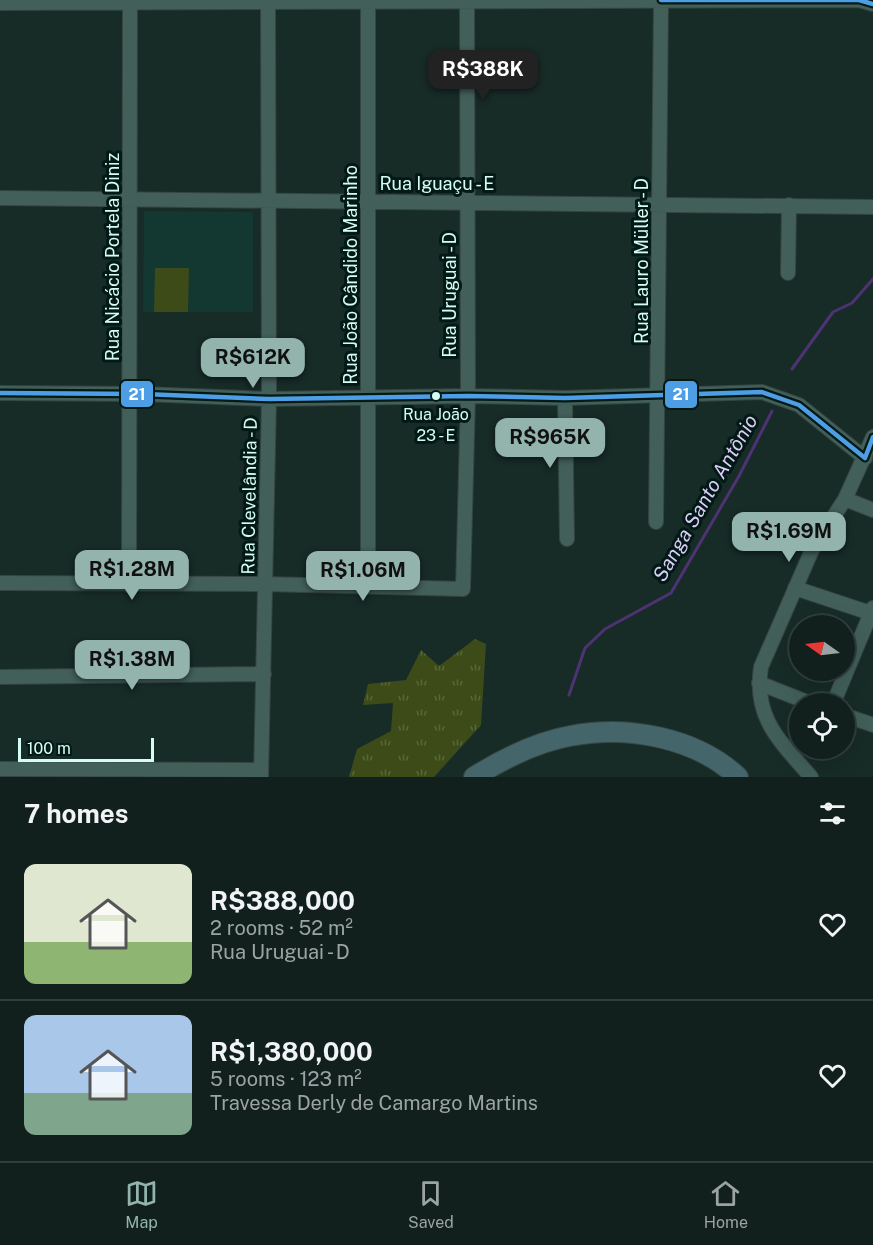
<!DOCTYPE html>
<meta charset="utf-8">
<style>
:root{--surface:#11201d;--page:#1a2826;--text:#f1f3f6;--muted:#9ca3a4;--line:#303e3b;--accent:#93b4ad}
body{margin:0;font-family:"Public Sans",sans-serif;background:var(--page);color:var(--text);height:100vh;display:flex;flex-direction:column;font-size:22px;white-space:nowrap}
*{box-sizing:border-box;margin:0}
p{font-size:20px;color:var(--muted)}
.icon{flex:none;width:33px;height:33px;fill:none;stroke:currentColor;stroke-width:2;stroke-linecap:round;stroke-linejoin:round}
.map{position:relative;height:777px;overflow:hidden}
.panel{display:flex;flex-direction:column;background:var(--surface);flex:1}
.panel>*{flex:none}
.needle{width:39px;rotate:284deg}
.buttons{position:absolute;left:789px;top:615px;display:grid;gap:12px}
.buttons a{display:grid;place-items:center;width:66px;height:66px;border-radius:50%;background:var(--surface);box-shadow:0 6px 24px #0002,0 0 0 2px var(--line);font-size:30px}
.scale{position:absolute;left:18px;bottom:15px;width:136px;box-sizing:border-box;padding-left:6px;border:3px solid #d6fdf5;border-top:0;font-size:16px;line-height:21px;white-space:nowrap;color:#d6fdf5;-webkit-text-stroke:4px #021915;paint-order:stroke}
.price{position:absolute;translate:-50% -51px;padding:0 14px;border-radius:12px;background:var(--accent);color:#111;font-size:20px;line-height:39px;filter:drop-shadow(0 2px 3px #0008)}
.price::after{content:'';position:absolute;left:50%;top:36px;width:18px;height:14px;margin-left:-9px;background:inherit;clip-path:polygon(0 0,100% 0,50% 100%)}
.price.selected{background:#222;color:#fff}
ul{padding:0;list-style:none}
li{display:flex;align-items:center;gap:18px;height:150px;padding:0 24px}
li+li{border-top:2px solid var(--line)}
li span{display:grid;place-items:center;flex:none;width:168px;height:120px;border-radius:12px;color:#555}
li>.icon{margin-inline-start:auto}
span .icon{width:72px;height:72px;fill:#fffc;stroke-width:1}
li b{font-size:26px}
h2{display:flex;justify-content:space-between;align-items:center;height:72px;padding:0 24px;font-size:26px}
.dock{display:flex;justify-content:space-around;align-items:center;height:84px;border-top:2px solid var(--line);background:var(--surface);font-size:16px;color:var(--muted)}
.dock a{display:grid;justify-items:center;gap:3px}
.dock .selected{color:var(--accent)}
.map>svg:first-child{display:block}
.built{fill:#123831}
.grass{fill:url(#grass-tufts)}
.pitch{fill:#3d4b18}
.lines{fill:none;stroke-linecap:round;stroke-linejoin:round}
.stream{stroke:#4e3374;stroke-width:3}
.minor-casing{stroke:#354542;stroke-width:16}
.highway-casing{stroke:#354542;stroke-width:22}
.minor{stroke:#425f5a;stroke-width:14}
.highway{stroke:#44656a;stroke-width:20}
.bus-1-casing{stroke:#021915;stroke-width:9}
.bus-1{stroke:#4d9ee5;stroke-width:4.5}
.bus-dot{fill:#d6fdf5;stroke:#021915;stroke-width:2}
.labels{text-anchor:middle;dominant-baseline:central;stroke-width:6;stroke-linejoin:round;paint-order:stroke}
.bus-label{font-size:16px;fill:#d6fdf5;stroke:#021915}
.street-label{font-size:18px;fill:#d6fdf5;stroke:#021915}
.water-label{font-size:20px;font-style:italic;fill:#dbcdf7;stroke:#021915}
.line-badge{stroke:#021915;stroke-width:2}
.badge-label{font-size:16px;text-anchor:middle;font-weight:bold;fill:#fff}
</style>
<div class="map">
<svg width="873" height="777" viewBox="0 0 873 777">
<defs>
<pattern id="grass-tufts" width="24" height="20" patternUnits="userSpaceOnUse" patternTransform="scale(1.5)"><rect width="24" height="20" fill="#3d4b18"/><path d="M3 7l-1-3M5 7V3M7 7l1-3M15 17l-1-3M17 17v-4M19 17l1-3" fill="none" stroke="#58663a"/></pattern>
</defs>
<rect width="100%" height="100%" fill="#172b27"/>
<path class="built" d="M144,211L253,212V312H143Z"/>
<path class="grass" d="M475,639L486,644L481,725L434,777H349L357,749L391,731L393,703L363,705L368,684L406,680L421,650L439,666Z"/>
<path class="pitch" d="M155,268H189L188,312H154Z"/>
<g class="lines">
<path class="stream" d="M792,369L833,312L852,303L873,279
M569,695L585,648L605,629L671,593L739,476L772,411"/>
<defs>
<path id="minor" d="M368,0V586
M0,3L859,0L873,4
M0,198L873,207
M788,273L789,205
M0,393L143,394L269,399L468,396L565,398L762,392L799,405L865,458
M565,398L567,539
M845,499L873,510
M656,522L661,0
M0,583L265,584L463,589L468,396L467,0
M129,585L130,0
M795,588L873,614
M0,677L264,674
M759,683L812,704
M833,704L873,608
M844,715L873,725
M0,769L261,770
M261,777L269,399L268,0
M811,777C780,741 753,718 761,667L812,550L845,499L873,437"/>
<path id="highway" d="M474,777C503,759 536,742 570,736C627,725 695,737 738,777"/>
</defs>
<use href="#minor" class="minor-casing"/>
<use href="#highway" class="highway-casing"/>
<use href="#minor" class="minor"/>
<use href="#highway" class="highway"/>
<defs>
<path id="bus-1" d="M661,0H859L873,4
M0,393L143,394L269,399L468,396L565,398L762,392L799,405L865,458L873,437"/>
</defs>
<use href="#bus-1" class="bus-1-casing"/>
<use href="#bus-1" class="bus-1"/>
</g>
<circle class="bus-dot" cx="436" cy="396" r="5"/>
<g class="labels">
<g class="bus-label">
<text x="436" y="414">Rua João<tspan x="436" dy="21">23 - E</tspan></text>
</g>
<g class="street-label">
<text x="437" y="183">Rua Iguaçu - E</text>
<text transform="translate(112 257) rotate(-90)">Rua Nicácio Portela Diniz</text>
<text transform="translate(641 261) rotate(-90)">Rua Lauro Müller - D</text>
<text transform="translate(350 275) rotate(-90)">Rua João Cândido Marinho</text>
<text transform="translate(449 295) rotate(-90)">Rua Uruguai - D</text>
<text transform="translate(249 496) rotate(-89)">Rua Clevelândia - D</text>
</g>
<g class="water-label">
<text transform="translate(705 498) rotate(-60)">Sanga Santo Antônio</text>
</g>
</g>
<g class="line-badge">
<rect x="120" y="380" width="34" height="28" rx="6" fill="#4d9ee5"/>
<rect x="664" y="380" width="34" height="29" rx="6" fill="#4d9ee5"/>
</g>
<g class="badge-label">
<text x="137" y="400">21</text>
<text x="681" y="400">21</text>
</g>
</svg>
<div class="buttons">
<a><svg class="needle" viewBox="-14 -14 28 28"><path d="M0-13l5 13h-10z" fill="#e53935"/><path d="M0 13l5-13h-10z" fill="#9ca3a4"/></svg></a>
<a><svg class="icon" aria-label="locate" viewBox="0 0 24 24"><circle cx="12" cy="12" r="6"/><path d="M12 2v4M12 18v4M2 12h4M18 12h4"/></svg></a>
</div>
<div class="scale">100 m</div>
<b class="price selected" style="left:483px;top:101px">R$388K</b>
<b class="price" style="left:253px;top:389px">R$612K</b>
<b class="price" style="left:550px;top:469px">R$965K</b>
<b class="price" style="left:789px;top:563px">R$1.69M</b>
<b class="price" style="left:132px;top:601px">R$1.28M</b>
<b class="price" style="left:363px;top:602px">R$1.06M</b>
<b class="price" style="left:132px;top:691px">R$1.38M</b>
</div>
<section class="panel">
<h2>7 homes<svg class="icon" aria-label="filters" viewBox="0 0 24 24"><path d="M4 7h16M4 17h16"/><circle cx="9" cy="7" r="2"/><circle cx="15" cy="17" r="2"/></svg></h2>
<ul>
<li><span style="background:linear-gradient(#dfe7d0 65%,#8fb573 0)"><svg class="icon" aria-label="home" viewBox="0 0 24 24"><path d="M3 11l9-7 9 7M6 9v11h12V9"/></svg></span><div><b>R$388,000</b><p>2 rooms · 52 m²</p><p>Rua Uruguai - D</p></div><svg class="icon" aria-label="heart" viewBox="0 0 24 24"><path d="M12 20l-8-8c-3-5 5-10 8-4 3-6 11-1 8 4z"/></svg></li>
<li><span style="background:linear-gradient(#a9c7e8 65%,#7fa58c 0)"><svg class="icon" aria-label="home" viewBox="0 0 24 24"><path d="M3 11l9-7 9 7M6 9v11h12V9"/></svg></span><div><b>R$1,380,000</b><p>5 rooms · 123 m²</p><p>Travessa Derly de Camargo Martins</p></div><svg class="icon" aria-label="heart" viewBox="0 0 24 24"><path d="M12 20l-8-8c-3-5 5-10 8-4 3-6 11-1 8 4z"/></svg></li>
</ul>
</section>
<nav class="dock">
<a class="selected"><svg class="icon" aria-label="map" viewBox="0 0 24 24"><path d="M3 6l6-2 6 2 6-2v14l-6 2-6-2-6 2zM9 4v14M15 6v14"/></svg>Map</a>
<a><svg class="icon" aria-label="saved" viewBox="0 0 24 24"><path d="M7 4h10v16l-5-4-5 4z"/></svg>Saved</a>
<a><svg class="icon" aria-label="home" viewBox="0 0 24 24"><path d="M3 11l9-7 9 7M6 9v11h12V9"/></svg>Home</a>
</nav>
